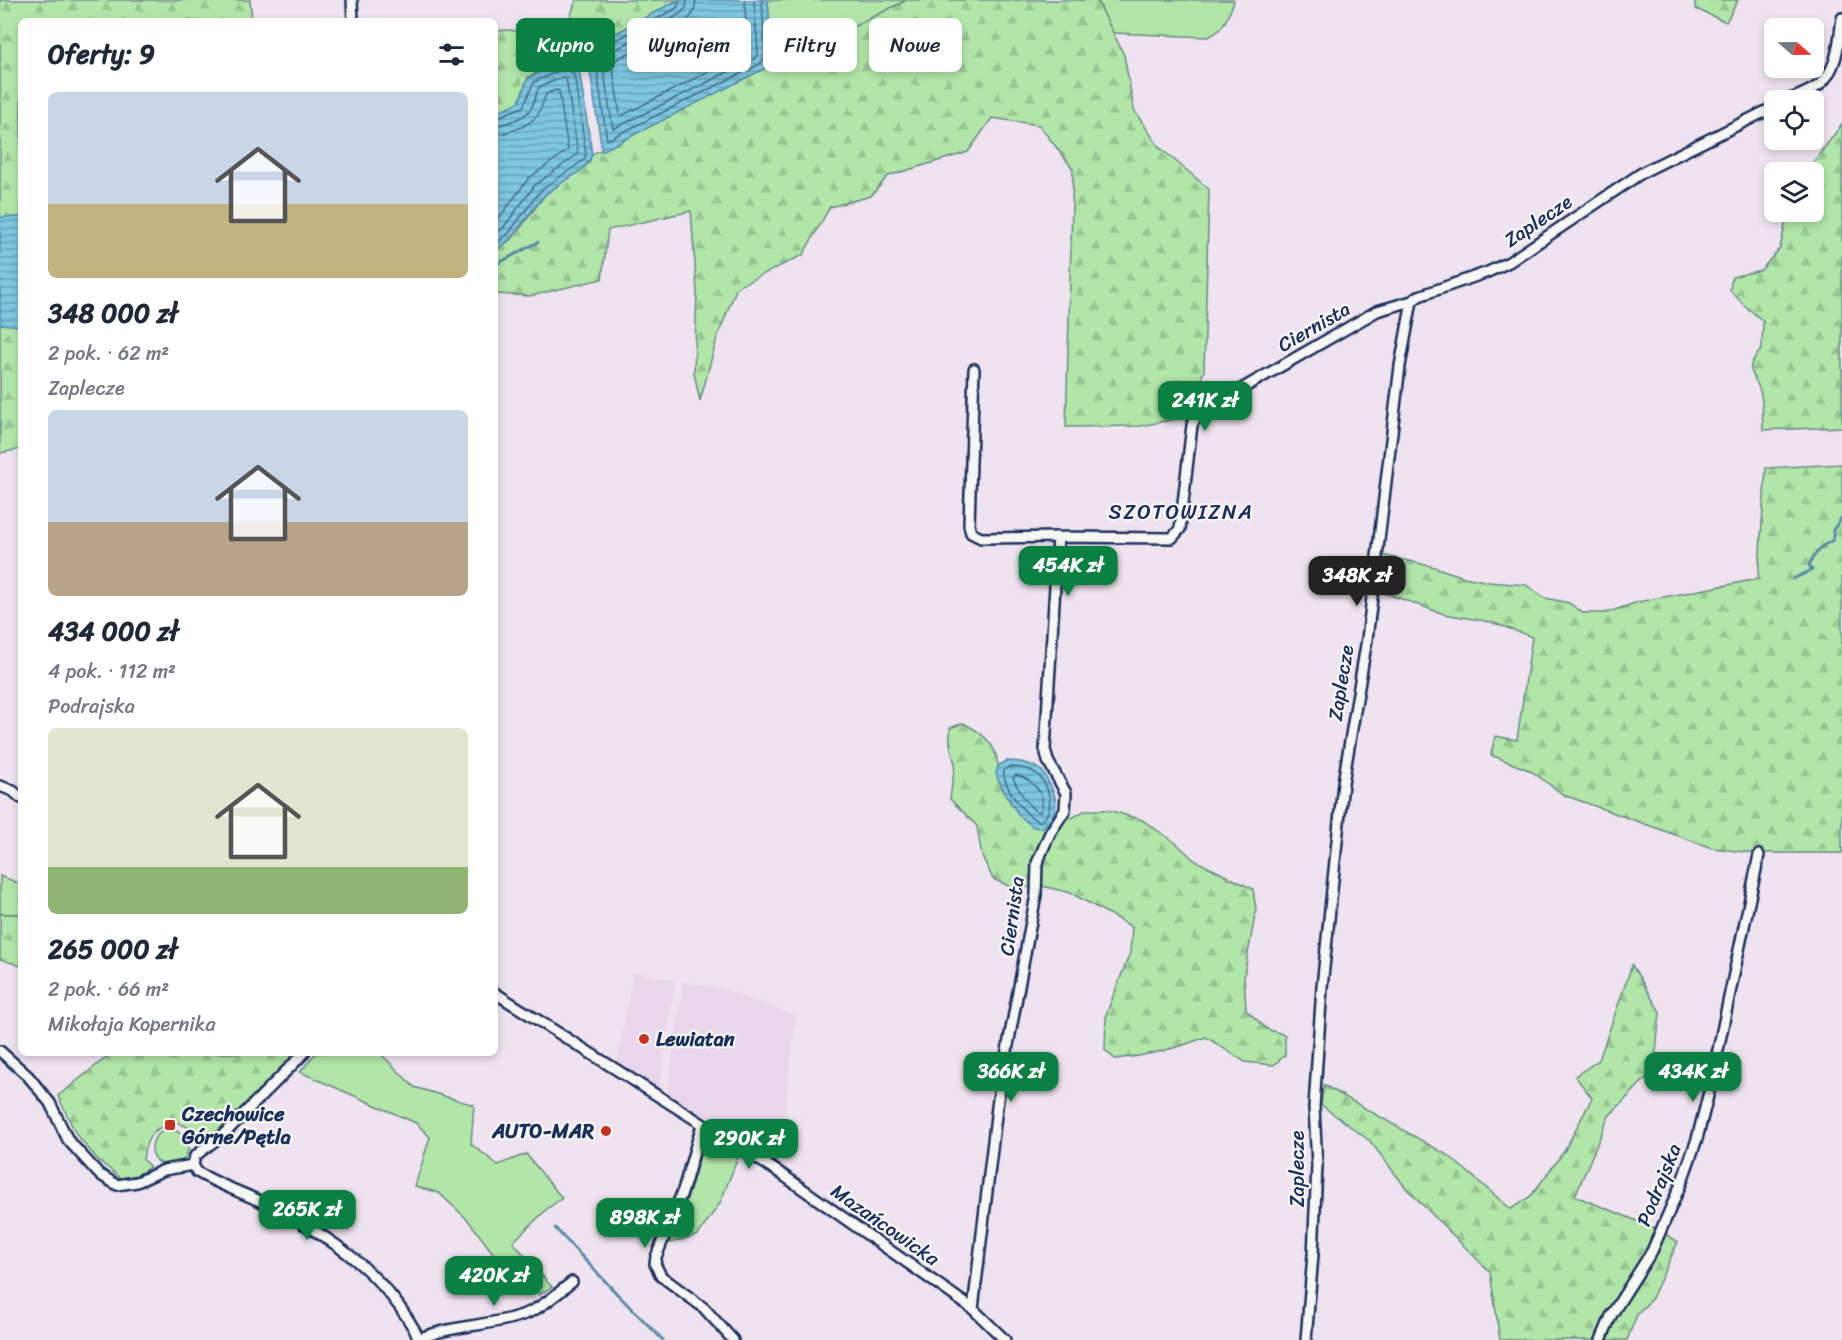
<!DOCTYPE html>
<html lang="pl">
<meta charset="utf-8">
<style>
:root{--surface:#fff;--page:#f6f6f7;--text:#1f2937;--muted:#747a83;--accent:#0b8043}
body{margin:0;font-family:Sriracha,sans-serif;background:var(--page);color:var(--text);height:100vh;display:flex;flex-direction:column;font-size:22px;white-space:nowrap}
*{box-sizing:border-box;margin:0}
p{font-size:20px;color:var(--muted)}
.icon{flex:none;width:33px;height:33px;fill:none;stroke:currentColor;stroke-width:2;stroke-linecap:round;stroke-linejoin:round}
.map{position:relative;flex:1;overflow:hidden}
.sheet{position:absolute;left:18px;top:18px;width:480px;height:1038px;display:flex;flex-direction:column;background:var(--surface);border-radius:9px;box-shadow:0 3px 9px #0003}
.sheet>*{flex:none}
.top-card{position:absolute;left:516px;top:18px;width:570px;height:54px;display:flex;gap:12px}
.needle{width:39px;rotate:110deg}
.buttons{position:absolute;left:1764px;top:18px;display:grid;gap:12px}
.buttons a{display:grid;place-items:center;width:60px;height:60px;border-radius:9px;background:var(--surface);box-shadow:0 3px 9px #0003;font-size:30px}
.price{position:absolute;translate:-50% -51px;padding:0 14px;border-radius:12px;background:var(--accent);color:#fff;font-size:20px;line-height:39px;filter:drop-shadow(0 2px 3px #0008)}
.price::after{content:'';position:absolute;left:50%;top:36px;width:18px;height:14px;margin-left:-9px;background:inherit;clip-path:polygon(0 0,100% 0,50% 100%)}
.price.on{background:#222;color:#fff}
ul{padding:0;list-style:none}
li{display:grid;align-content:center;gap:12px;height:318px;padding:0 30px}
li span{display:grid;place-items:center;height:186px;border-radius:9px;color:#555}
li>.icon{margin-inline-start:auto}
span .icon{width:108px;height:108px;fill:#fffc;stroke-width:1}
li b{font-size:26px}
h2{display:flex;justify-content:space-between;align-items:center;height:72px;padding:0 30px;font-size:26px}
.pill{padding:0 21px;border-radius:9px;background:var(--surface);box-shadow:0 3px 9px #0003;font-size:21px;line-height:54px}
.pill.on{background:var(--accent);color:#fff}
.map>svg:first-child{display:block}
.built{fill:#e9d6eb}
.green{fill:#b2e6a8;stroke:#668a83;stroke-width:1.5}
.forest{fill:url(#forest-firs);stroke:#668a83;stroke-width:1.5}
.water{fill:url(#water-rules);stroke:#568aab;stroke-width:1.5}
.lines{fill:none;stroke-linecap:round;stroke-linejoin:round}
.shore{stroke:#436c92;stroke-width:1.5}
.stream{stroke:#568aab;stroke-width:3}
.minor-casing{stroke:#1b2f5e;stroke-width:14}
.minor{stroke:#f6f6f2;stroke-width:9}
.poi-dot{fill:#c8321e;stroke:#f6f6f2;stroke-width:2}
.labels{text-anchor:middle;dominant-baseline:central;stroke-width:4.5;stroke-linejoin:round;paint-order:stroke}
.street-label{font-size:20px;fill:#1b2f5e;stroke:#f6f6f2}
.poi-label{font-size:20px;font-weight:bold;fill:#1b2f5e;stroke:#f6f6f2;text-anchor:start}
.neighbourhood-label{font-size:21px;letter-spacing:1.5px;fill:#1b2f5e;stroke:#f6f6f2}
</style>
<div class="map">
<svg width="1842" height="1340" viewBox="0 0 1842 1340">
<defs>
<pattern id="forest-firs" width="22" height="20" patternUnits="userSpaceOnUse" patternTransform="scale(1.5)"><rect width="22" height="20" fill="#b2e6a8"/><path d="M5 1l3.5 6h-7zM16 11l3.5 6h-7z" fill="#98c693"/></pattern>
<pattern id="water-rules" width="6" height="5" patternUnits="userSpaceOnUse" patternTransform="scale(1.5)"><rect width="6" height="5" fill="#7ec7df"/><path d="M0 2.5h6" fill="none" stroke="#66a2b8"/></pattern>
</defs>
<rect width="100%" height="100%" fill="#eee3ee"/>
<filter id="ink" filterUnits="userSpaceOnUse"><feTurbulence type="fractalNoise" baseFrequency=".0167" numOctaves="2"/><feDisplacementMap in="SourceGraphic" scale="12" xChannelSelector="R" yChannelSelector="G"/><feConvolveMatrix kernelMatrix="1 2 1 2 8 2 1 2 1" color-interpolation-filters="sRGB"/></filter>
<g filter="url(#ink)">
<path class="built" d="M633,972L675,980L659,1089L617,1064Z
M683,982L719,988L796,1016L779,1159L667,1095Z"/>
<path class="green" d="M768,0H907L809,49L772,60Z
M1097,0H1234V1C1229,15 1223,32 1208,37L1113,33Z
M0,876L21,884V914H0Z
M316,1053H380L414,1087L474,1105L471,1144L498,1165L526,1154L562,1198L547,1209L513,1242L552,1287L539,1295L493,1253L468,1220L439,1193L415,1186L430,1137L416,1123L300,1072Z
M152 1148a18 18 0 1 1 36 0a18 18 0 1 1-36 0Z
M706,1135L739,1155L720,1203L698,1235L666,1244L689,1194Z"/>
<path class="forest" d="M0,0H250L252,21H21V449L0,453Z
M576,0H678L564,61L528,77L519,102L495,113V31L510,30L545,37L564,35Z
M907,0H1097L1124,55L1134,110L1159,147L1209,189L1204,371L1185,417L1141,426L1066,427L1073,169L1039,125L992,118L968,152L888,176L871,196L830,207L803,255L737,287L717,338L700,401L694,373L697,292L691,211L608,230L602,279L530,296L495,294V251L513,238L545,195L589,163L592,154L764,69L772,60L809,49Z
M1694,0H1738L1726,22L1696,9Z
M1842,124V427L1763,430C1762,418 1764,403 1760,391C1753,369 1742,371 1762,349L1763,321L1745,306L1730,290L1732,277L1761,270L1780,248L1788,212H1814V172H1806Z
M1842,464V853H1753L1712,848L1564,795L1531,771L1491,755L1495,736L1517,740L1532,637L1491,622L1444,614L1376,590L1381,555L1431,566L1464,577L1489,582L1526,585L1545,598L1569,603L1583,613H1606L1638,602L1758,579L1766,468Z
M963,723C981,732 996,743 998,765C998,770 996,773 998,778C1003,792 1011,804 1019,815L1051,821L1056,811L1072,818L1086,810H1108L1142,820L1176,843L1194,860L1253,889L1256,910L1244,975L1246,1010L1267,1029L1285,1035V1055L1274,1065L1245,1062L1206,1037C1176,1049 1148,1056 1115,1059L1105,1050L1106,1015L1130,953L1132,927L1071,893L1042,886L1013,888L993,879L982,856L977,826L950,799L955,764L950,744V728Z
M0,914H21V966L0,959Z
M1632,965L1660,1012L1656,1051L1650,1074L1609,1116L1575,1196L1657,1229L1678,1242L1652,1298L1637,1315L1627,1340H1500L1490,1272L1406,1188L1370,1141L1321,1105L1324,1085L1449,1156L1511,1209L1531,1196L1565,1150L1592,1098L1575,1076L1599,1060Z
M112,1053H296L239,1114L203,1143L192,1129L174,1121C153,1129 146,1136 143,1159L150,1167L137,1175L121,1178L99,1161L76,1134L58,1096Z"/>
<path class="water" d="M678,0H768L772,60L764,69L602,151L588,57L594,45Z
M564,61L579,69L592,154C586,175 558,181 544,196C527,214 517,237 495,251V113L519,102L528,78Z
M0,217H21V326L0,324Z
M1006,761C1019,761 1032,763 1042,771C1045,774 1047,779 1049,783C1059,800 1058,816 1042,828L1033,827L1019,815L1006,795L996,775L998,766Z"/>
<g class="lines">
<path class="shore" d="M680,0L677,8L599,49L595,57L607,140L760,64L765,57L762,0
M687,0L686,8L680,14L604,56L602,61L613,129L756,58L758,54L754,0
M696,0L694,12L687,21L612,62L620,115H623L747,52L745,0
M495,118L523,107L534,82L565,68L574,74L586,154L584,160L541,190L508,234L495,244
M495,125C505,125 524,118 530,110C534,104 536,94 539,87L563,77L566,78L578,154L535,185L503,228L495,235
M495,134C507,134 528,126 536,117C541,111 543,102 546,94L556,90L559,91L568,150L529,178L495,223
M1008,767C1018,767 1033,769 1040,777C1050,789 1055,811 1041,821C1027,821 1001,784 1004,770Z
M1016,775C1032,779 1048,794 1040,812H1037C1026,804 1019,791 1013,778Z"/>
<path class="stream" d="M495,265L538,242
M1793,579L1812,570L1809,565C1814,553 1822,545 1833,540V530L1842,517
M555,1228L620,1297L663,1340"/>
<defs>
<path id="minor" d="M352,0L353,21
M1788,100C1798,96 1810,92 1819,85C1838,70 1839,40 1842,18
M1058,537L1172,538L1180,529L1192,425L1198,414L1377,311L1412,301
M0,786L13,791L21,798
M495,993L780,1173L973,1309L1005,1340
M0,1051L28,1076L50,1103L68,1140L99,1174L117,1185L137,1182L164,1170L193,1165
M702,1125L683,1190L656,1257L655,1264L661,1276L704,1308L733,1340
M193,1165L197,1172C219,1185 244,1193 268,1205C332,1237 386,1274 420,1340
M193,1165L195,1156L225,1133L304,1053
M973,1309L998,1099L1036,895L1037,863L1050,833L1065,810L1066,793L1048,761L1045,749L1058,537L981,538L971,533L969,525L974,369
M416,1340C451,1324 494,1327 530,1312C545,1305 559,1292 572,1282
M1306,1340L1313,1255L1317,1166L1314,1107L1322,987L1343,783L1367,639L1400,366L1412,301L1419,296L1488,272L1509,262L1643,172L1774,107
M1601,1340L1612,1314L1652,1251L1681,1184L1697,1139L1710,1088L1759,855"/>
</defs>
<use href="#minor" class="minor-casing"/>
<use href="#minor" class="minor"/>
</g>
</g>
<g class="poi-dot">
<circle cx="644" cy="1039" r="6"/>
<rect x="164" y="1119" width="12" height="12" rx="3"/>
<circle cx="606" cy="1131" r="6"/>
</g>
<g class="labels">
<g class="street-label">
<text transform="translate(1538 221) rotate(-34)">Zaplecze</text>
<text transform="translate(1314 327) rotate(-30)">Ciernista</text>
<text transform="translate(1341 683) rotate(-81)">Zaplecze</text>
<text transform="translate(1012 916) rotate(-82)">Ciernista</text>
<text transform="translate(1297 1169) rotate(-90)">Zaplecze</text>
<text transform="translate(1659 1185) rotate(-68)">Podrajska</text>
<text transform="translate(885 1225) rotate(35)">Mazańcowicka</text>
</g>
<g class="poi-label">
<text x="656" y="1039">Lewiatan</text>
<text x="182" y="1114">Czechowice<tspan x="182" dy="23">Górne/Pętla</tspan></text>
<text x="594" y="1131" text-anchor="end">AUTO-MAR</text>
</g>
<g class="neighbourhood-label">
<text x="1181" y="512">SZOTOWIZNA</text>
</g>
</g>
</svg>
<div class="buttons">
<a><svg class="needle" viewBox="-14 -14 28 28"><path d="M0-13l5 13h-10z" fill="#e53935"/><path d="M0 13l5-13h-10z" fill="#747a83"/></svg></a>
<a><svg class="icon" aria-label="locate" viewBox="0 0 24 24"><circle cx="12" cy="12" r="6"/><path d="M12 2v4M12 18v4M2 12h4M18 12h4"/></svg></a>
<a><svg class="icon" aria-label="layers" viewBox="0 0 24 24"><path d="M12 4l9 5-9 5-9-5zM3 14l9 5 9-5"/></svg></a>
</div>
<b class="price" style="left:1205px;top:432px">241K zł</b>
<b class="price" style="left:1068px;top:597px">454K zł</b>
<b class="price on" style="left:1357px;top:607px">348K zł</b>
<b class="price" style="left:1011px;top:1103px">366K zł</b>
<b class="price" style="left:1693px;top:1103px">434K zł</b>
<b class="price" style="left:749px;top:1170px">290K zł</b>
<b class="price" style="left:307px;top:1241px">265K zł</b>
<b class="price" style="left:645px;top:1249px">898K zł</b>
<b class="price" style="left:494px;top:1307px">420K zł</b>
<div class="top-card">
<a class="pill on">Kupno</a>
<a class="pill">Wynajem</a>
<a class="pill">Filtry</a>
<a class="pill">Nowe</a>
</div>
<section class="sheet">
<h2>Oferty: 9<svg class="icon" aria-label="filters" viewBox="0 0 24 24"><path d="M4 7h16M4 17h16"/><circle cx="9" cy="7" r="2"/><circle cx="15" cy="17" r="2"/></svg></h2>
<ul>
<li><span style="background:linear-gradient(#c9d6e8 60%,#c2b280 0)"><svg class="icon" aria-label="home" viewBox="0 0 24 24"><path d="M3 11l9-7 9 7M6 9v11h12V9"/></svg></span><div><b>348 000 zł</b><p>2 pok. · 62 m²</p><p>Zaplecze</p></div></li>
<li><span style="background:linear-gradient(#c9d6e8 60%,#b9a48a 0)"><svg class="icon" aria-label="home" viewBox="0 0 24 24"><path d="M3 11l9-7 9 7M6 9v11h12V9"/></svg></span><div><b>434 000 zł</b><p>4 pok. · 112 m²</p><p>Podrajska</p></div></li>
<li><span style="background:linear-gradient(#dfe7d0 75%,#8fb573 0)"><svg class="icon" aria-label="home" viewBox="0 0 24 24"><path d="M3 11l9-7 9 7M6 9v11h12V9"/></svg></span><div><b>265 000 zł</b><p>2 pok. · 66 m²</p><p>Mikołaja Kopernika</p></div></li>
</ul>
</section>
</div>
